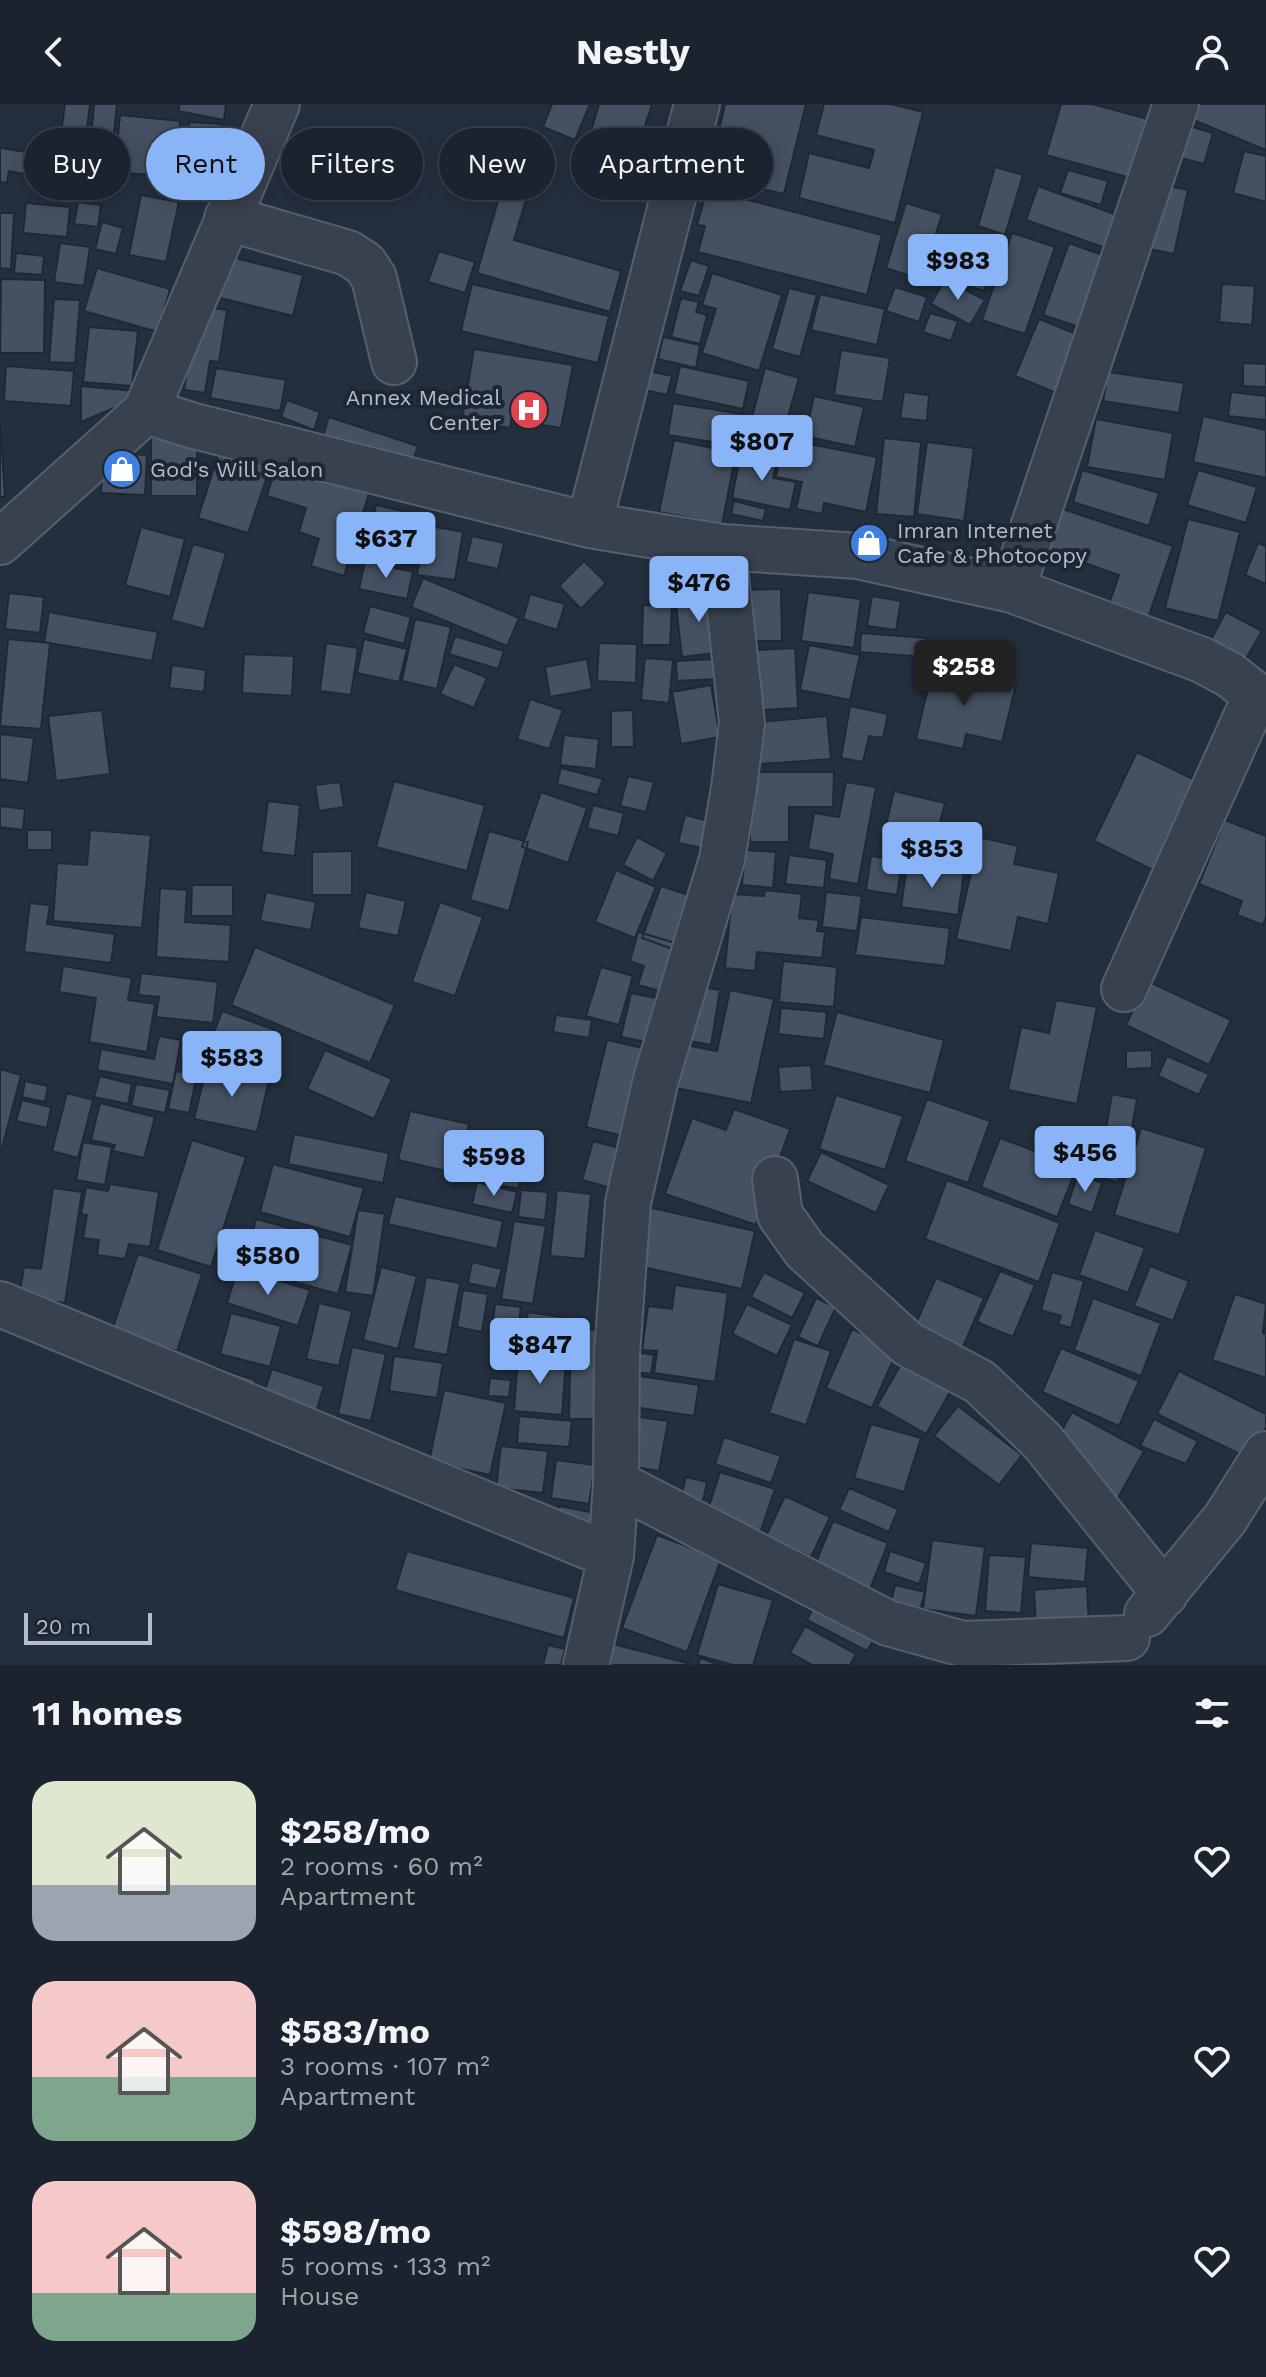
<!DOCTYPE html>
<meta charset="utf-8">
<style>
:root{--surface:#1b232e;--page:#242b36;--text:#f1f3f6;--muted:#a0a4aa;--line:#39404a;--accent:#8ab4f8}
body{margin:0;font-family:"Work Sans",sans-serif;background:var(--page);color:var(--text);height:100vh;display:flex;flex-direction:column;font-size:30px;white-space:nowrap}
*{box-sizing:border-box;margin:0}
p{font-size:26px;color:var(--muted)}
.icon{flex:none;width:44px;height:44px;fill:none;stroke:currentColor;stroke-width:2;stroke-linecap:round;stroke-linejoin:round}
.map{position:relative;height:1561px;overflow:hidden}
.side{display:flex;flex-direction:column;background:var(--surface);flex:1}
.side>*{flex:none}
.banner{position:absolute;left:24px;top:24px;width:800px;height:72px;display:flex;gap:16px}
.scale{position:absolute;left:24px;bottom:20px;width:128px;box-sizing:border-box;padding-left:8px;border:4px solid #b4bcc9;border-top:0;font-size:22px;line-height:28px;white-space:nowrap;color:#b4bcc9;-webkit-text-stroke:6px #1d2633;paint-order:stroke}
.price{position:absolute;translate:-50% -68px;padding:0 18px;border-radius:8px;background:var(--accent);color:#111;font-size:26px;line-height:52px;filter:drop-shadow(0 2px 4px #0008)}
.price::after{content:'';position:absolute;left:50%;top:48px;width:24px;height:18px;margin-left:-12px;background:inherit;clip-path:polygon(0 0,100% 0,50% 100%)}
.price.selected{background:#222;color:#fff}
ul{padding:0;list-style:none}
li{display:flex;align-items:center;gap:24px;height:200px;padding:0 32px}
li span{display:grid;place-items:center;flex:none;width:224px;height:160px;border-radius:24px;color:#555}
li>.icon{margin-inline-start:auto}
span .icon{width:96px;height:96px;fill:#fffc;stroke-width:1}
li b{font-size:34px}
h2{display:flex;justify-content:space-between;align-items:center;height:96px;padding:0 32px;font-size:34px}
.tag{padding:0 28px;border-radius:36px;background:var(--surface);box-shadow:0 4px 20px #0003,0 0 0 2px var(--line);font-size:28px;line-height:72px}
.tag.selected{background:var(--accent);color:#111}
header{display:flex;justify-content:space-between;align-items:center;height:104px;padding:0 32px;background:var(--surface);font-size:36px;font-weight:700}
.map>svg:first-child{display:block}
.building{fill:#455162;stroke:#1f2835;stroke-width:2}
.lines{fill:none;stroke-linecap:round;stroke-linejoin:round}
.minor-casing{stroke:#565f6c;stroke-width:48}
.minor{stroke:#38414e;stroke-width:44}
.labels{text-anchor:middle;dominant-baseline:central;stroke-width:8;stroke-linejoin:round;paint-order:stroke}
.poi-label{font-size:22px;fill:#b4bcc9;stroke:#1d2633;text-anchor:start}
</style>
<header><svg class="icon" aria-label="back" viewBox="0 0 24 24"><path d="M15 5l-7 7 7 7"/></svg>Nestly<svg class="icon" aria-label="person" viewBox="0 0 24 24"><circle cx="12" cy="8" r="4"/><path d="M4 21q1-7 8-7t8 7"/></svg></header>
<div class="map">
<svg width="1266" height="1561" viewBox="0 0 1266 1561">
<rect width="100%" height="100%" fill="#242f3e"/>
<path class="building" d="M65,0H90L86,32L61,29Z
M94,0H117L113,37L91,35Z
M180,0H226L224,16L178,7Z
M552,0H590L575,36L543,23Z
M599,0H652L637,48L589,34Z
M725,0H806L784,90L708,73Z
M824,0H891L923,8L895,119L799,94L809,49L869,64L874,46L816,31Z
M1061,0H1092L1148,15L1131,74L1046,51Z
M1189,0H1266V46L1184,12Z
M120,11L180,17L175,73L114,68Z
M189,18L222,20L218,76L186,74Z
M1182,20L1213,29L1204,60L1173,52Z
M352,36L415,57L403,91L341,70Z
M45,37L83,42L79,79L41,75Z
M87,42L112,44L109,78L84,77Z
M0,44L27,48L24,70L9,67L7,79L0,78Z
M513,45L539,52L514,136L621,167L610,208L477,169Z
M1244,47L1266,52V98L1233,89Z
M995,63L1023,71L1005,131L978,122Z
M1068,66L1108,77L1101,101L1060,89Z
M1153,79L1188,86L1174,150L1140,143Z
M1038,82L1125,114L1114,147L1026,116Z
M707,85L882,131L867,191L698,148L705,122L697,121Z
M141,91L179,98L166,158L129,151Z
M78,98L101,101L98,123L74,120Z
M26,99L70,103L67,133L23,129Z
M906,99L942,110L922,176L886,164Z
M0,109H14L11,165L0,164Z
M102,118L123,124L116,150L95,145Z
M1012,129L1055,143L1025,230L982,216Z
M60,139L90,143L84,182L54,178Z
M1069,139L1113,155L1088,226L1043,211Z
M439,147L475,158L465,189L428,178Z
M16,149L44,152L42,171L14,169Z
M968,149L995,158L984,187L958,179Z
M223,151L303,171L293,212L212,192Z
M691,156L709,162L699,192L680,187Z
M97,164L170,185L158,228L84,207Z
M712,169L782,191L759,267L702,249L716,205L702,201Z
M1,175L45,176L44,249H0Z
M945,175L985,196L970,221L931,200Z
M472,180L609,212L598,259L461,227Z
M1222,180L1255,182L1252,221L1219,218Z
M895,183L927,193L919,218L886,207Z
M789,184L817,191L800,253L772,245Z
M820,190L885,205L877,241L811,226Z
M681,194L699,198L696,208L707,211L700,240L671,233Z
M54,195L80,196L75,259L49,258Z
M197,202L227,206L219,258L210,257L205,289L184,286Z
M930,209L958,217L951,237L923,228Z
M1039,215L1089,235L1066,293L1015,272Z
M89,223L138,227L132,282L83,278Z
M663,233L700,241L696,264L658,255Z
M474,245L573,261L561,324L511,316L510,324L462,316Z
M841,246L890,254L883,298L834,291Z
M1243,259L1266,260V283L1243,282Z
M6,262L74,267L71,302L4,297Z
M680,262L749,277L743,305L674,290Z
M216,264L286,276L280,307L210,294Z
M765,264L799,274L777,352L744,343Z
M648,267L672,272L667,291L644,286Z
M1108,268L1184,279L1179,309L1103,297Z
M81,282L134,287L133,296L81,318Z
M904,288L929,291L927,317L900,314Z
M1231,288L1266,292V316L1228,312Z
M814,292L864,303L855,343L805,332Z
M287,296L320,308L314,326L281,313Z
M673,299L742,310L737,342L668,331Z
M1203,312L1266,326V374L1193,358Z
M329,313L418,342L411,363L322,335Z
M1096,315L1173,329L1165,376L1087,363Z
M0,316L5,393H0Z
M151,334H197V392H151Z
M884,334L921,338L914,413L876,410Z
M783,335L877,353L866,408L824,399L822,410L796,405L802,378L776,373Z
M674,336L736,349L722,420L659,408Z
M927,338L974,344L964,417L917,410Z
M221,342L272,358L248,429L198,414Z
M741,348L777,356L773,374L796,378L790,406L732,394Z
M104,349L147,351L145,391L101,389Z
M276,361L369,389L344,472L311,462L319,435L299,428L306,404L267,392Z
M1082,366L1159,389L1149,422L1073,398Z
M1198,366L1257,383L1246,419L1187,401Z
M734,397L766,405L763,417L731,410Z
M376,401L421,411L410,461L365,451Z
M1060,404L1173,442L1148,514L1109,500L1119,471L1045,445Z
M1188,415L1240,428L1218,517L1165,504Z
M425,421L463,428L455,476L417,471Z
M141,423L185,435L170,493L125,481Z
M472,432L504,439L498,465L466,458Z
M1258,439L1266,442V480L1245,471Z
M193,440L226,449L204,525L171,516Z
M365,457L413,468L407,495L359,485Z
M584,457L606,479L581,505L559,482Z
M423,474L519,514L507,542L411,503Z
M781,485L782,537H740L739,486Z
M716,488L723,548L682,553L675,493Z
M808,488L861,495L854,544L801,537Z
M9,489L44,493L40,529L5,525Z
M530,490L565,500L557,526L523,515Z
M872,492L901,497L896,526L867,522Z
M643,501L672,502L670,541H642Z
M370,502L411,513L404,540L363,529Z
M49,508L158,528L152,557L44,538Z
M1226,508L1262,527L1244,558L1209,539Z
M415,515L451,523L437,585L402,577Z
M861,529L926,534L924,553L860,548Z
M455,532L504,547L498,565L449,550Z
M8,535L50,539L41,625L0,622Z
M364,535L407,545L399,578L357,569Z
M326,539L358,544L351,591L320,587Z
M599,539L637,540L636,579L597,577Z
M809,541L860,551L850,596L800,586Z
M795,544L798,604L745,607L742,547Z
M244,550L294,552L292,592L242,589Z
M645,554L673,556L669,599L641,596Z
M587,555L592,585L550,593L545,563Z
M715,555V575L677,577L676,557Z
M454,560L487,574L474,604L440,590Z
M172,561L206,566L204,588L169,584Z
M933,562L1016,581L1002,638L966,630L963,645L916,635Z
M711,581L720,633L681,640L672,588Z
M530,595L563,606L549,645L517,635Z
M850,602L888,610L883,634L869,632L863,658L841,654Z
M102,606L110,670L56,677L48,612Z
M633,606L634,643H611V607Z
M827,612L831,655L750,661L747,619Z
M0,630L34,634L28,679L0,675Z
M564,631L599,635L596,665L560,661Z
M1137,648L1199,678L1155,767L1094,737Z
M561,664L603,675L597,691L557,680Z
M750,668H834L833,703H789V738H750Z
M628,672L654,678L646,708L620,702Z
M394,677L485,701L467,767L376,743Z
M340,678L344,703L319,707L315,681Z
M846,678L876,683L858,780L829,775L833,750L808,745L814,709L839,713Z
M894,687L945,699L935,738L885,725Z
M541,688L587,704L568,759L522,743Z
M268,697L300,701L295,752L261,748Z
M593,701L624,709L618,732L587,724Z
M0,702L25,705L23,726L0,723Z
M685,711L709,717L702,744L678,739Z
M1225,716L1266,732V813L1263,821L1237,811L1242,797L1199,780Z
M27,726H52V746H27Z
M90,726L151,731L142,824L53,817L57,759L87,761Z
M489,727L528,738L509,807L470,796Z
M637,733L667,749L653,777L623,761Z
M979,733L1018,742L1014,760L1059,769L1048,820L1018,813L1011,847L956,835Z
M745,746L776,748L773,784L742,781Z
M352,747V791H312V748Z
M789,751L827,756L824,784L785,780Z
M871,752L902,756L897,791L866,786Z
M907,761L964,769L958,811L901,803Z
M616,766L656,783L635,834L595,818Z
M192,781H233V812H191Z
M661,782L694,793L675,846L642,834Z
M160,784L187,786L185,818L231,821L229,858L156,853Z
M765,786L802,790L799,814L819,816L817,827L825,828L822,854L757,848L755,867L725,864L732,790L764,792Z
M266,788L316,798L311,826L260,817Z
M366,788L406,797L398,832L358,824Z
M826,788L862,792L857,827L822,823Z
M440,798L483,813L455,892L412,878Z
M30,799L50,801L47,820L115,830L111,859L24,848Z
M861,813L950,824L945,862L855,851Z
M638,828L679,840L664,888L638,881L644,862L630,857Z
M255,843L395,901L370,959L231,901Z
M783,857L837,863L834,903L779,898Z
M63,862L132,874L128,896L155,900L147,948L89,938L96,894L59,888Z
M601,863L633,872L619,921L586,912Z
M141,869L218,878L213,919L156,913L159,893L138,891Z
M1147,877L1231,916L1209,961L1126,921Z
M694,882L720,886L711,941L684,936Z
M730,886L774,895L751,999L671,983L680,940L717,947Z
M631,889L670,897L660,941L621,933Z
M1056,896L1097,903L1077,1000L1008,986L1021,923L1049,929Z
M781,904L827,908L824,935L778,930Z
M222,907L275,926L256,975L224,963L229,950L209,942Z
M837,908L944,936L930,989L823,961Z
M556,911L592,916L589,934L553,928Z
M159,932L181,936L173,980L97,966L101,945L154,955Z
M607,936L652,946L631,1034L586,1023Z
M325,946L392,975L374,1015L307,985Z
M1152,946V964L1126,965V947Z
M1167,952L1209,970L1199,991L1158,972Z
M811,961L813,986L780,988L778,963Z
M207,962L269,976L257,1028L194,1015Z
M0,965L21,971L1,1048L0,1047Z
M176,967L197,971L189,1009L168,1005Z
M100,972L132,980L128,1000L94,993Z
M25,977L48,982L45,998L22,993Z
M136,980L170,986L165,1009L131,1002Z
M67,989L93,996L78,1054L52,1047Z
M1112,990L1137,995L1128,1047L1103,1042Z
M836,991L903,1012L885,1066L819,1045Z
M927,995L990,1017L968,1079L905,1057Z
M22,996L51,1003L47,1024L16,1017Z
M100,999L155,1013L144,1054L113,1047L115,1041L91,1036Z
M734,1005L790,1025L756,1121L665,1090L692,1014L726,1026Z
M410,1007L469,1020L459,1070L398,1056Z
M1141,1024L1206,1044L1179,1131L1114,1111Z
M294,1030L389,1049L383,1079L288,1060Z
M479,1034L502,1037L498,1070L475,1067Z
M1000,1034L1077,1063L1057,1113L981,1083Z
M192,1036L246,1053L211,1163L157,1146Z
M593,1037L623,1045L612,1084L582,1076Z
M83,1038L112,1043L105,1081L76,1076Z
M821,1048L889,1081L876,1109L807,1077Z
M502,1050H521L519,1084L500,1082Z
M1098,1052L1122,1056L1118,1078L1094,1073Z
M273,1060L364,1084L350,1133L260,1108Z
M1078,1070L1102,1079L1092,1109L1068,1100Z
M947,1076L1060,1119L1039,1178L925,1135Z
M477,1078L517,1088L512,1109L472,1100Z
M110,1080L159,1088L150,1143L129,1140L125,1155L97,1151L99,1136L83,1134L87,1111L81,1110L86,1083L108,1087Z
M53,1084L82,1088L65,1199L19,1193L24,1163L41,1165Z
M521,1086L548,1088L545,1116L518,1113Z
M557,1086L591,1090L585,1155L550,1152Z
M395,1092L503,1117L497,1145L388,1120Z
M639,1101L755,1127L742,1185L625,1159Z
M358,1106L385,1110L373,1192L345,1188Z
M256,1115L352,1141L338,1190L243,1164Z
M514,1117L546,1122L533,1200L501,1195Z
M1095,1126L1145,1144L1128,1189L1079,1171Z
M138,1150L202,1170L177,1247L112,1226Z
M472,1158L502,1165L496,1185L468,1179Z
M1150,1162L1189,1177L1173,1217L1134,1202Z
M381,1163L417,1172L398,1245L363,1236Z
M238,1164L310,1186L298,1222L227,1199Z
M1000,1167L1035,1181L1013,1233L977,1218Z
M764,1168L805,1189L792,1214L751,1193Z
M1052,1168L1084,1177L1071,1224L1058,1220L1061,1212L1041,1206Z
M426,1173L460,1179L447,1251L413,1245Z
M936,1174L984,1194L957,1257L909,1235Z
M675,1181L728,1189L715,1278L654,1269L657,1247L642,1246L648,1202L672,1205Z
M463,1186L488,1190L482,1228L457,1223Z
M1235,1190L1266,1200L1263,1229L1266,1230V1274L1212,1256Z
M816,1194L836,1203L818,1242L798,1233Z
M1093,1194L1161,1219L1141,1272L1074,1246Z
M319,1199L352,1207L339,1262L306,1255Z
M495,1200L521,1203L514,1252L489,1249Z
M747,1200L792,1221L777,1252L732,1230Z
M528,1208L569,1214L563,1250L522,1244Z
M231,1209L281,1222L270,1263L220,1250Z
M571,1225L602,1226L601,1315H569Z
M852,1225L898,1245L872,1304L826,1284Z
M794,1235L831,1247L806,1321L769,1309Z
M352,1243L386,1250L371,1317L338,1310Z
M1061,1244L1139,1277L1119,1322L1042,1288Z
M631,1247L654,1251L651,1270L628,1267Z
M394,1252L443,1259L437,1294L389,1287Z
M518,1252L566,1256L562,1311L514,1307Z
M904,1255L953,1283L926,1330L877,1302Z
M215,1263L255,1276L251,1289L210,1277Z
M272,1265L324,1282L316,1308L263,1291Z
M1179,1267L1266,1310V1323L1250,1355L1157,1310Z
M625,1270L699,1281L694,1312L620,1301Z
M490,1274L511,1276L509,1293L488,1292Z
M444,1286L506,1299L490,1371L429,1358Z
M958,1302L1022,1351L999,1381L934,1332Z
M1072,1308L1144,1347L1114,1401L1086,1385L1095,1368L1052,1344Z
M519,1312L572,1317L569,1343L517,1339Z
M632,1312L668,1317L659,1367L624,1361Z
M1154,1315L1198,1337L1186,1360L1140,1342Z
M871,1320L921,1334L904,1388L854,1374Z
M724,1333L781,1352L771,1379L715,1360Z
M501,1342L548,1347L543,1389L496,1384Z
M556,1356L595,1361L589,1400L551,1394Z
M720,1368L775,1385L758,1435L704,1418Z
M686,1373L707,1378L703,1397L681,1392Z
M849,1384L898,1405L889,1428L839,1406Z
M785,1392L830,1413L811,1453L766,1432Z
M559,1402L595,1409L591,1432L554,1424Z
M833,1417L888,1439L870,1485L814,1463Z
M657,1431L721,1455L687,1548L622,1524Z
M932,1436L985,1443L976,1512L923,1505Z
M1031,1439L1088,1444L1085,1478L1028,1473Z
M407,1447L574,1494L564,1534L395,1486Z
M890,1447L926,1459L919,1480L884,1468Z
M989,1451L1026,1453L1021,1509L985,1507Z
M718,1480L773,1496L753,1561H733L697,1551Z
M895,1481L925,1488L918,1513L889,1506Z
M1087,1482L1089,1520L1036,1523L1034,1486Z
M817,1496L878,1528L867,1547L807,1516Z
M805,1522L856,1550L850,1561H812L790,1549Z
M609,1539L691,1560V1561H603Z
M548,1541L565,1545L561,1561H543Z
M701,1554L719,1561H698Z"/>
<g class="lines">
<defs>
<path id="minor" d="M227,114L348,149L365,160L374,174L394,258
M146,307L277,0
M589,421L697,0
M0,438L146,307L194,322L589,421L723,443L858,452L1012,486L1202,556L1230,571L1266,599
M1012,486L1176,0
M1124,885L1256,591
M775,1075L780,1111L805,1146L908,1240L980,1278L1042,1337L1165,1490
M0,1200L611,1452
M616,1379L888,1519L963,1540L1127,1534
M1147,1510L1225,1415L1266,1350
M586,1561L611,1452L616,1379L617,1250L628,1099L656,975L722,755L734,684L742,619L723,443"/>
</defs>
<use href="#minor" class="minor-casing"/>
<use href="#minor" class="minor"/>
</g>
<defs>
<symbol id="hospital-disc" viewBox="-11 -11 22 22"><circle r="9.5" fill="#e0444e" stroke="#1d2633"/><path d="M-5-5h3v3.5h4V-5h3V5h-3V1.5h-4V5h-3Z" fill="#fff"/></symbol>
<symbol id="shop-disc" viewBox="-11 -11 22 22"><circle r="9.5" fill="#3f7fe0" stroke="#1d2633"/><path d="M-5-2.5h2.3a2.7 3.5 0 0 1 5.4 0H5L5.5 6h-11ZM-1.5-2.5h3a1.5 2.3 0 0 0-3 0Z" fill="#fff"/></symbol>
</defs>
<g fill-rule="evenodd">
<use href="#hospital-disc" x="507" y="284" width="44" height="44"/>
<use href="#shop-disc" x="100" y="343" width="44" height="44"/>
<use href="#shop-disc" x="847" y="417" width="44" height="44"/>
</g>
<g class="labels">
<g class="poi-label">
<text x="501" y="293" text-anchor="end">Annex Medical<tspan x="501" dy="25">Center</tspan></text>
<text x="150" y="365">God's Will Salon</text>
<text x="897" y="426">Imran Internet<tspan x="897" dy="25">Cafe &amp; Photocopy</tspan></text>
</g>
</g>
</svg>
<div class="scale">20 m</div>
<b class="price" style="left:958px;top:198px">$983</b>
<b class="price" style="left:762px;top:379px">$807</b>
<b class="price" style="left:386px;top:476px">$637</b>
<b class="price" style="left:699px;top:520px">$476</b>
<b class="price selected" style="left:964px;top:604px">$258</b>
<b class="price" style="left:932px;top:786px">$853</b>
<b class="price" style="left:232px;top:995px">$583</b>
<b class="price" style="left:1085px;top:1090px">$456</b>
<b class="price" style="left:494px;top:1094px">$598</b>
<b class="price" style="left:268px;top:1193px">$580</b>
<b class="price" style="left:540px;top:1282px">$847</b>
<div class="banner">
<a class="tag">Buy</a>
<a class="tag selected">Rent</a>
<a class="tag">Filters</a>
<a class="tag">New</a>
<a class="tag">Apartment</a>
</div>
</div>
<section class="side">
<h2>11 homes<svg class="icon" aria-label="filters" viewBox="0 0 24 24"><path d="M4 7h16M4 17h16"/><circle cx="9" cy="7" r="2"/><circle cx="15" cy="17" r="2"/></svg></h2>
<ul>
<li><span style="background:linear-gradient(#dfe7d0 65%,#9aa5b1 0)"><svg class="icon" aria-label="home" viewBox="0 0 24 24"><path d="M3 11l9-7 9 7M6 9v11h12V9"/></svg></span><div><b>$258/mo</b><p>2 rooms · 60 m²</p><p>Apartment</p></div><svg class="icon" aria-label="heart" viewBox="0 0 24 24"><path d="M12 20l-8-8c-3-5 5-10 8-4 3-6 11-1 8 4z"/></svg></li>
<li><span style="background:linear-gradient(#f6c9c9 60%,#7fa58c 0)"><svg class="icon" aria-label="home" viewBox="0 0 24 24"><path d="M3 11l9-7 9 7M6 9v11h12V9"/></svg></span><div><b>$583/mo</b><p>3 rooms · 107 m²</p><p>Apartment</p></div><svg class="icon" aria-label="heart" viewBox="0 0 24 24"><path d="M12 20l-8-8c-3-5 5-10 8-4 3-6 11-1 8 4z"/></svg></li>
<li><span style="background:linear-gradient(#f6c9c9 70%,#7fa58c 0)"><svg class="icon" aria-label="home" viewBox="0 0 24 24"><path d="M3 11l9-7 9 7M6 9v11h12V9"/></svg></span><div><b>$598/mo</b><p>5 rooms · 133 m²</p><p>House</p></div><svg class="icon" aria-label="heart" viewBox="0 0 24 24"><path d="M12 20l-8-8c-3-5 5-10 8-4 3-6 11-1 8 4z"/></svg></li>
</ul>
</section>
